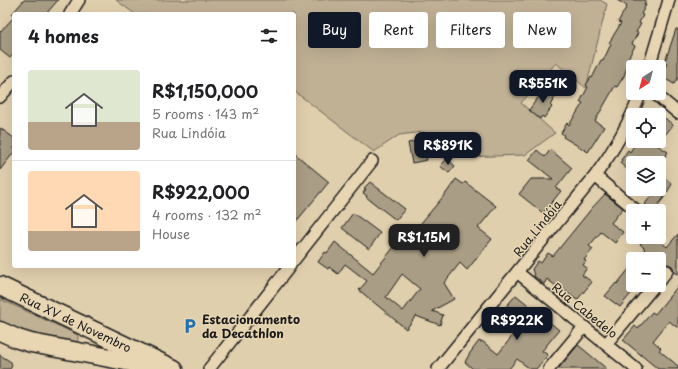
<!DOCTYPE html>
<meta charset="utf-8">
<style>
:root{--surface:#fff;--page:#f2f2f2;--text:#202124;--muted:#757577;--line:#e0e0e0;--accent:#111827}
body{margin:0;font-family:"Playpen Sans",sans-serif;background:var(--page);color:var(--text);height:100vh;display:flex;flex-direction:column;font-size:15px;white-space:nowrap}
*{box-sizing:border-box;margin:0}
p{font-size:13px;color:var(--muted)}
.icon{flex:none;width:22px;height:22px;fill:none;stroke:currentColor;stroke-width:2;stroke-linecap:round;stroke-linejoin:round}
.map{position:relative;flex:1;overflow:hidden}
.side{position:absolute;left:12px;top:12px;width:284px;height:256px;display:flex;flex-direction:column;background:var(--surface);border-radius:4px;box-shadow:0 4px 16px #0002}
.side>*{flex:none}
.top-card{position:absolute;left:308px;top:12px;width:310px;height:36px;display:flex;gap:8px}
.needle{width:26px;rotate:216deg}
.controls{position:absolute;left:626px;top:60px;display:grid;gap:8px}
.controls a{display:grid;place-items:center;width:40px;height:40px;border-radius:4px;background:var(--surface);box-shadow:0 4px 16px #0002;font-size:20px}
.price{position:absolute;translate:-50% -34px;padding:0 9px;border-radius:8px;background:var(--accent);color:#fff;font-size:13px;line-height:26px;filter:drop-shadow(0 1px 2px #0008)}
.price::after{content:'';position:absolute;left:50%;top:24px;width:12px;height:9px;margin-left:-6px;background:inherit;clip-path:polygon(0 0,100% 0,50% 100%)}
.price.selected{background:#222;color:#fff}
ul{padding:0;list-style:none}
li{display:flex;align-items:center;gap:12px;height:100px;padding:0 16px}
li+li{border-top:1px solid var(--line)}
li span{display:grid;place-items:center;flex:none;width:112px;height:80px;border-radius:4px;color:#555}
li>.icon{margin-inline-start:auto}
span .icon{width:48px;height:48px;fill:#fffc;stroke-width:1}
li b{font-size:17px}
h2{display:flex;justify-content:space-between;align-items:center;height:48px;padding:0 16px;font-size:17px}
.chip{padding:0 14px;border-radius:4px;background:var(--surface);box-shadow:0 4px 16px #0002;font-size:14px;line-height:36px}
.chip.selected{background:var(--accent);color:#fff}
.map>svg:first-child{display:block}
.green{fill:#c0b195;stroke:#6e6658}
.building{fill:#a99d85;stroke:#1c1c1c;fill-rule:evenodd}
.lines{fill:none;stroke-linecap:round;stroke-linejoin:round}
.minor-casing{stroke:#1c1c1c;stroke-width:14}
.primary-casing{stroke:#1c1c1c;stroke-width:21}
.minor{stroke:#e8d6b3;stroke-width:11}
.primary{stroke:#e8d6b3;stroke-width:18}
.labels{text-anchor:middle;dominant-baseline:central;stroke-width:3;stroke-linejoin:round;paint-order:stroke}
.street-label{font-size:12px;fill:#1c1c1c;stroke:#e8d6b3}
.poi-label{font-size:12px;font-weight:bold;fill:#1c1c1c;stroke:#e8d6b3;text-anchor:start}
</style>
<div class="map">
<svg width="678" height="369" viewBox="0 0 678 369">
<rect width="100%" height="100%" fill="#e0cfad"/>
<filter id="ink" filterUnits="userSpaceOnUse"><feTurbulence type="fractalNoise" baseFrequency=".025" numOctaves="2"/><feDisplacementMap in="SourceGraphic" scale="8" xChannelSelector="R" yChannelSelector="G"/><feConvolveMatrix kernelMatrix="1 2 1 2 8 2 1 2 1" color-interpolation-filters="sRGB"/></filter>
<g filter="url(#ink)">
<path class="green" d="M116,0H600L607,4L586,88L556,63L521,103L555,133L525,155L462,157L424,132L399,135L374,152L294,91V14H135Z
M0,299L76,334L78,336V340L76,342L39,339L0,326Z"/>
<path class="building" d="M24,0H58L46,14H12Z
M617,0H646L644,4L646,5L641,14L643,15L639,23L641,24L636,32L638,33L632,44L635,46L628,58L630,59L624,76L617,87L615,86L595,121L604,127L588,152L563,137L564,135L561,133L567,123L569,125L583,103L580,102L588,87L586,85L591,77L592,78L601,60L603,61L611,44L609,43L621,23L618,22L627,6Z
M14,17V53L10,58L0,50V32Z
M676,29H678V78L674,84L660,76L667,64L664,62L667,56Z
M546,89L556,96L553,100L554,101L550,105L552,107L544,118L542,116L540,119L529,110L542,92L543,93Z
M659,113L673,125L657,145L668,152L661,163H633V172L630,170L629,171L620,163L622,160H621L628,150L630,152L637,141H659Z
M0,128L14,138V152L0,170Z
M423,140L427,160L412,163L408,143Z
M537,150L545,157L550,150H551L572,168L556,188L561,191L543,213L519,194L531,179H553L529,160Z
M294,153L329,182L294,224Z
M447,159L455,166L449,173L440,166Z
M664,177L672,184L663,199L653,211L645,204L656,189H659V185Z
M456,179L463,184L465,182L496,206L478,228L492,239L467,270L460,263L444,283L454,299L432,311L443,315L440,325L416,316L406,329L359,290L367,281L345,264L338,274L329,267L328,269L318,262L325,252L327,253L335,242L373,273L407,231L411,235L447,192ZM402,274L420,289L403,311L386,297Z
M370,182L405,209L396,220L366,197L367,196L363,193L366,189L364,188Z
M605,194L623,208L611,223L623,232L615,243L601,232L589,246L593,249L584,260L586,261L583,265L587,268L582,275L592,282L577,300L557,285L556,286L547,279L544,284L534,276L532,269L538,261L541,263L548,253L553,256L592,208Z
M353,213L380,233L369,249L342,228Z
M678,234V275L674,271L673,268L672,266L668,264H665L659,259H637L645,249L640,244L646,238L652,242L656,238L667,247Z
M633,264V285H638L620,307L605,296L616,283L617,284Z
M678,286V328L669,321L653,341L661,348L659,350L678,366V369H658L623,340L635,326L638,329L652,312L655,314Z
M516,295L559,330L542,351L548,355L536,369H530L517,359L509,369H473L465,362L470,353L479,341L481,342L482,341L498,354L522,324L504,309Z
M578,345L583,349L607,369H558Z
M0,355L11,362L12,366L10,369H0Z"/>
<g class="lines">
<defs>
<path id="minor" d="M70,14L79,0
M649,67L669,0
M654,93L678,113
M0,97L14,81
M595,176L637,211
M294,260L372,161
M517,272L636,369
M659,281L667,271
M606,344L655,285
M209,369L290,266
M438,369L595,176C615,149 629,124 641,93
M549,369L584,327"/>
<g id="primary">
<path id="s1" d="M0,286L174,369"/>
<path d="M0,331L18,339L31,343L152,366"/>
</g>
</defs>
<use href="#minor" class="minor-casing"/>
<use href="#primary" class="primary-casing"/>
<use href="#minor" class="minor"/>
<use href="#primary" class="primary"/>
</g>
</g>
<defs>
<symbol id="parking-bare" viewBox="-9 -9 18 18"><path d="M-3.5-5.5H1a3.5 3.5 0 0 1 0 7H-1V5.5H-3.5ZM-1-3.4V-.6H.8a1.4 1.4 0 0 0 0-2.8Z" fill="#1f6fb2" stroke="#e8d6b3" stroke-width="2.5" paint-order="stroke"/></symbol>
</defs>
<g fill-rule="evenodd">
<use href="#parking-bare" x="179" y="315" width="22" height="22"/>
</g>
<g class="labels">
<g class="street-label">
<text transform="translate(537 228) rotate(-51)">Rua Lindóia</text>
<text transform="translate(585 310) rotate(39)">Rua Cabedelo</text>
<text stroke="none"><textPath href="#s1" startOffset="84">Rua XV de Novembro</textPath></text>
</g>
<g class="poi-label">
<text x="202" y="319">Estacionamento<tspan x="202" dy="14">da Decathlon</tspan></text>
</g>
</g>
</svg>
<div class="controls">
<a><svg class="needle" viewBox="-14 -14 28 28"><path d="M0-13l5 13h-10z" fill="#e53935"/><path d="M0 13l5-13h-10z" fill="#757577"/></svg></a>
<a><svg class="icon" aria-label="locate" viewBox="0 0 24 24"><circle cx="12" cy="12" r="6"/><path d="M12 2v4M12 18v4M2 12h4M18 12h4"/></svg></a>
<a><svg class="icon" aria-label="layers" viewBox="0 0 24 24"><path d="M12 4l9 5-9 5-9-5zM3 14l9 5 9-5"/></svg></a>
<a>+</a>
<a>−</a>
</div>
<b class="price" style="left:543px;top:104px">R$551K</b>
<b class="price" style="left:448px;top:166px">R$891K</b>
<b class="price selected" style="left:424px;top:258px">R$1.15M</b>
<b class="price" style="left:517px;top:341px">R$922K</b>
<div class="top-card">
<a class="chip selected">Buy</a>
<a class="chip">Rent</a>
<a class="chip">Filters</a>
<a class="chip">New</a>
</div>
<section class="side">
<h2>4 homes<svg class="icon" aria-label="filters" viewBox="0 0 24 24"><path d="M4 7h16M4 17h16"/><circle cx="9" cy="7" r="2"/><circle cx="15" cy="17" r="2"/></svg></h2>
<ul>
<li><span style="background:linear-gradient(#dfe7d0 65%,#b9a48a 0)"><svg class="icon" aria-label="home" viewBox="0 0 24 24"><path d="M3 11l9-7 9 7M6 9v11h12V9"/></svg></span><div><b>R$1,150,000</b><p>5 rooms · 143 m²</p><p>Rua Lindóia</p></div></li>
<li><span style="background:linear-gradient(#ffd9b3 75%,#b9a48a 0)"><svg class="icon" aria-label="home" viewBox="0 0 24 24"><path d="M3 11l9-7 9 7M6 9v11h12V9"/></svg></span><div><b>R$922,000</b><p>4 rooms · 132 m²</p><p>House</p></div></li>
</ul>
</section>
</div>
